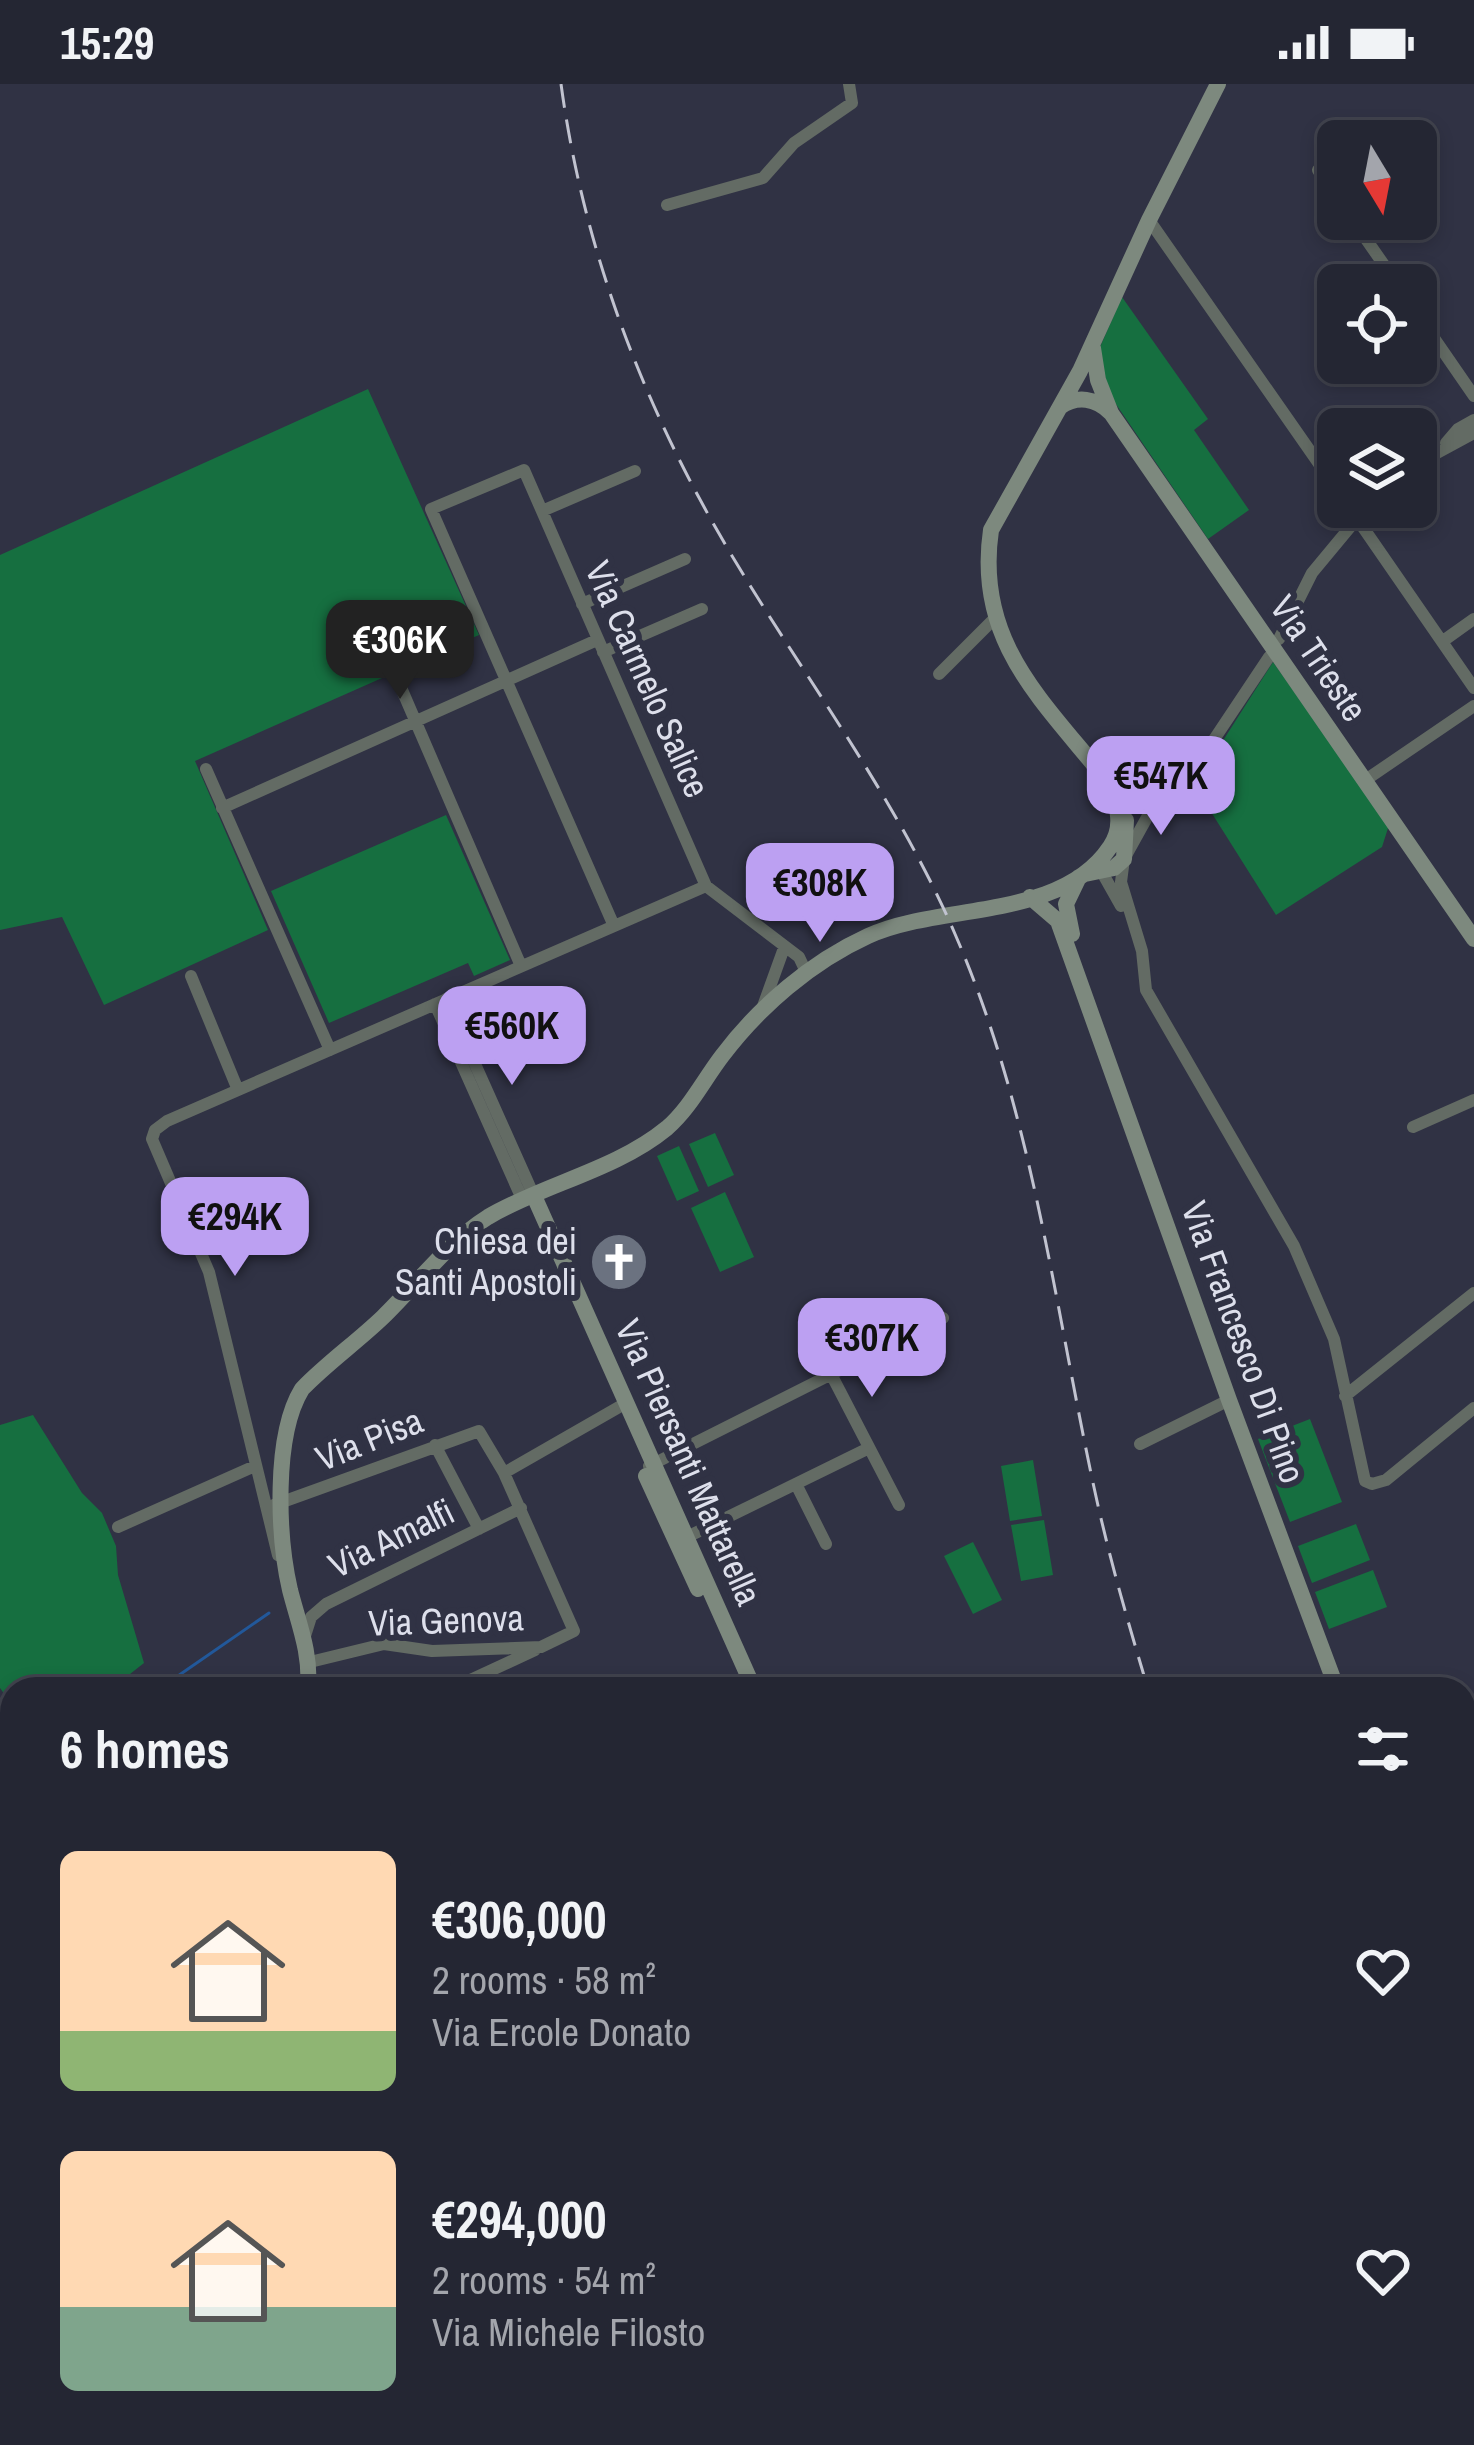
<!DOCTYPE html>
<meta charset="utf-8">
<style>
:root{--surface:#242633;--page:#30323f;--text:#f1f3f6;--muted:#a3a5ac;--line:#41434e;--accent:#bca0f2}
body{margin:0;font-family:"Archivo Narrow",sans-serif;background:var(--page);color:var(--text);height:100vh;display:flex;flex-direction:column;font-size:45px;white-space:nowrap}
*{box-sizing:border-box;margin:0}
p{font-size:39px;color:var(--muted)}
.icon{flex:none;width:66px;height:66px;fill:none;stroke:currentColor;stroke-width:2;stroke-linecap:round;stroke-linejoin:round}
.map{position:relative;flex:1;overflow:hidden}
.drawer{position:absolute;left:0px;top:1593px;width:1476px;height:768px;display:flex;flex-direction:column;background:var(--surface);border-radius:36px 36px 0 0;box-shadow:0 6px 18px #0003,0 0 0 3px var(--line)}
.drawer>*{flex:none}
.needle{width:78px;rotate:170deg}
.controls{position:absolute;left:1317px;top:36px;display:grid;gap:24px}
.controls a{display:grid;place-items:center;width:120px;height:120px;border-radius:18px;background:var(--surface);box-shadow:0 6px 18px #0003,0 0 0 3px var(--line);font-size:60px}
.price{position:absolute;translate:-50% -102px;padding:0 27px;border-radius:24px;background:var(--accent);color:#111;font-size:39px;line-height:78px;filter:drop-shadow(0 3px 6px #0008)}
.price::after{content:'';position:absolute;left:50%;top:72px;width:36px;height:27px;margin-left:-18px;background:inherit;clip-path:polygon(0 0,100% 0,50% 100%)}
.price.on{background:#222;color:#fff}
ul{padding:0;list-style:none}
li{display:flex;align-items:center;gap:36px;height:300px;padding:0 60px}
li span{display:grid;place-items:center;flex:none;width:336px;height:240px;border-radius:18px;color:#555}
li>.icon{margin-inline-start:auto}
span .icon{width:144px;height:144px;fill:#fffc;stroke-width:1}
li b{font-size:51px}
h2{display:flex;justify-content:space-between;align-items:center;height:144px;padding:0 60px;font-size:51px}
.status{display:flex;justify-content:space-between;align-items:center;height:84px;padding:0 60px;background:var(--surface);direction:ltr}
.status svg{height:33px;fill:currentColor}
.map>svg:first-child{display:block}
.built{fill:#383b53}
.green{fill:#166f40}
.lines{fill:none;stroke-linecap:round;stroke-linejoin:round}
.stream{stroke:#22589a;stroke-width:3}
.street{stroke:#636b64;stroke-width:12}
.secondary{stroke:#7d897e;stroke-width:16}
.rail{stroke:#c1c3d0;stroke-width:3;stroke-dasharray:24 12;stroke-linecap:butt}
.labels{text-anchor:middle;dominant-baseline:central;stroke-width:12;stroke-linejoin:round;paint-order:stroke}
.street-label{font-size:36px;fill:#dddfeb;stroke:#303244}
.poi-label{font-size:36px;fill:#dddfeb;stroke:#303244;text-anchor:end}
</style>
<div class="status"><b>15:29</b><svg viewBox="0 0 49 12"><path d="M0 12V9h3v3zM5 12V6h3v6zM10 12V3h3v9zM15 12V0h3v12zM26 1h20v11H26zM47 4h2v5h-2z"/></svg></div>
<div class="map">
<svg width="1474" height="2361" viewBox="0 0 1474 2361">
<rect width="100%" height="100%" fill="#303244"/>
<path class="built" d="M209,2349H293L309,2361H217L220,2355Z
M767,2349H906L912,2361H748Z"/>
<path class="green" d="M1122,213L1208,335L1194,346L1249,426L1208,455L1107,307L1100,263Z
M368,305L479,551L195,677L268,846L104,921L62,833L0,846V471Z
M1273,578L1389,741L1382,763L1276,831L1189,693L1224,655Z
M446,731L510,876L474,892L468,879L329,939L271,807Z
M715,1049L734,1091L708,1103L689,1060Z
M679,1062L699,1107L677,1117L657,1072Z
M725,1108L754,1173L720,1188L691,1124Z
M33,1331L82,1409L102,1429L116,1462L118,1491L144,1579L111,1605H12V1621L0,1604V1341Z
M1310,1335L1342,1418L1290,1438L1258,1355Z
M1033,1376L1042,1432L1010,1437L1001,1382Z
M1044,1436L1053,1491L1021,1497L1011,1441Z
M1356,1440L1370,1476L1312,1499L1298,1462Z
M973,1458L1002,1516L973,1530L944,1472Z
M1373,1486L1387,1523L1329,1545L1315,1508Z
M12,2318V2349H64L66,2361H0V2322Z
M652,2349H767L748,2361H626Z"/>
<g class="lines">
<path class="stream" d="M159,1605L269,1529
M0,1667H12"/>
<path class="street" d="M1318,86L1338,115
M667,121L763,94L794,59L852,19L849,0
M1352,135L1398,201
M1149,136L1338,407
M1416,228L1474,312
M1446,359L1458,345L1474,336
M1416,387L1437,369L1474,349
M1349,423L1474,604
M542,427L635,387
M1365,431L1374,423
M582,520L685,475
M1279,555L1312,489L1351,442
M1443,557L1474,535
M603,568L702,525
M939,590L996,533
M399,599L521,882
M206,685L330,966
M1364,697L1474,622
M1116,709L1135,724L1149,718
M1160,710L1124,775L1121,798L1142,867L1146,906L1294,1162L1334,1255L1365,1397L1372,1400L1386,1396L1474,1324
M1156,713L1205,669L1269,573
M222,724L597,556
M1099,783L1121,822
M614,842L431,425L524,386L706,802L799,873L807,890
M191,892L238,1006
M446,915L534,1112
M435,920L523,1117
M762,925L784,864
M1413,1043L1474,1016
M831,1290L899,1421
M1345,1312L1474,1209
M1140,1360L1229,1316
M435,1361L479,1445
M649,1382L943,1234
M504,1389L626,1319
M796,1400L826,1460
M274,1421L479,1347L504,1389L574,1547L541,1563L432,1567L384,1560L310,1578
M118,1443L255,1382
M681,1452L687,1453L869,1364
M278,1471L209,1188L152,1055L155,1046L167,1037L706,802
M305,1552L311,1533L326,1520L521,1424
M451,1605L535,1566
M115,2349L120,2361
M566,2349L572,2361
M916,2349L921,2361
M431,2361L456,2349"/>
<path class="secondary" d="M1093,264L1098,296L1111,329L1474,855
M1060,323C1077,311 1096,314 1111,329
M1111,702C1047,620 974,561 991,446L1080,287L1149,136L1218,0
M1085,790L1114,784L1124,775L1126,736
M1030,813L1058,837L1229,1316L1337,1605
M1072,850L1066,820L1079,793
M534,1112L754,1605
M646,1392L698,1505
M308,1605C311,1569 299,1541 290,1506C278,1454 273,1352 302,1305C327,1279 357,1258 383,1233C417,1200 448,1158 488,1133C544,1100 616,1086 667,1044C690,1024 703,997 722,972C759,923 811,878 868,852C939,819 1061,837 1110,763C1126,740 1116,718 1105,695
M1464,1724L1474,1719
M1464,1930L1474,1957
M0,2064L12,2091
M1464,2312L1474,2330
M0,2314L12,2310
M73,2349L74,2361
M1088,2349L1094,2361
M1158,2361L1184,2349H1224"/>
<path class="rail" d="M561,0C585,176 650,339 743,490C815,608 900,722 955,850C1031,1025 1053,1210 1092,1394C1107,1466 1127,1535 1148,1605
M1464,2215L1474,2226
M215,2349L237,2361"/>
</g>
<defs>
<symbol id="church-disc" viewBox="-11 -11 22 22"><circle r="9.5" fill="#6b7280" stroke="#303244"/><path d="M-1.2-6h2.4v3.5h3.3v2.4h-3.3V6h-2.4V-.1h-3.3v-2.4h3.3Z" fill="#fff"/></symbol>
</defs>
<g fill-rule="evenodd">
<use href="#church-disc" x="586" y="1145" width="66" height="66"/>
</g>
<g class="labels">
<g class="street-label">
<text transform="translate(1319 574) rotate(56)">Via Trieste</text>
<text transform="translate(648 595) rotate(66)">Via Carmelo Salice</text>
<text transform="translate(1244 1258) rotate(70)">Via Francesco Di Pino</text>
<text transform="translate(369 1355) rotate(-22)">Via Pisa</text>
<text transform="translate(689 1378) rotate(66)">Via Piersanti Mattarella</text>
<text transform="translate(391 1454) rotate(-26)">Via Amalfi</text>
<text transform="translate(446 1536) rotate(-2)">Via Genova</text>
</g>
<g class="poi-label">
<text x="577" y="1157">Chiesa dei<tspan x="577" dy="41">Santi Apostoli</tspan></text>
</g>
</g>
</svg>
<div class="controls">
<a><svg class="needle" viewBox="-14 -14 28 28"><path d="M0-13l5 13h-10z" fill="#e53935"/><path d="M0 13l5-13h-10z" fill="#a3a5ac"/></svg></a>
<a><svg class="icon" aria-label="locate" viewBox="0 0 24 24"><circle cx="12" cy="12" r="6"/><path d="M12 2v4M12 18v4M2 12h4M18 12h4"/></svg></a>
<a><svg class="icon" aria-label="layers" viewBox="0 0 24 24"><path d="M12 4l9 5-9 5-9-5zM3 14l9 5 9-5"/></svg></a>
</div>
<b class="price on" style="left:400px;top:618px">€306K</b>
<b class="price" style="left:1161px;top:754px">€547K</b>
<b class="price" style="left:820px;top:861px">€308K</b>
<b class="price" style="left:512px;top:1004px">€560K</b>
<b class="price" style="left:235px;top:1195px">€294K</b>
<b class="price" style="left:872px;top:1316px">€307K</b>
<section class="drawer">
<h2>6 homes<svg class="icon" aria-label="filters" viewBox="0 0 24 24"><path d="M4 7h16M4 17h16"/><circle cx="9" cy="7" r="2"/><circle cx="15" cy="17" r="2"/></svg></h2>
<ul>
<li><span style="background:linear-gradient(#ffd9b3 75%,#8fb573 0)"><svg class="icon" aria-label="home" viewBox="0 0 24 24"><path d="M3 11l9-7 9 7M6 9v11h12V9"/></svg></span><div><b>€306,000</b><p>2 rooms · 58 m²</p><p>Via Ercole Donato</p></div><svg class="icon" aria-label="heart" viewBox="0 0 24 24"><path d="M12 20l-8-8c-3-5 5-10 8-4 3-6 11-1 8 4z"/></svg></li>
<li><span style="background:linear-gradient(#ffd9b3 65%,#7fa58c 0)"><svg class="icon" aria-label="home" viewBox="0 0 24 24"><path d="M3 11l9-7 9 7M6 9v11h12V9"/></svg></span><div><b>€294,000</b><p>2 rooms · 54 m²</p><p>Via Michele Filosto</p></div><svg class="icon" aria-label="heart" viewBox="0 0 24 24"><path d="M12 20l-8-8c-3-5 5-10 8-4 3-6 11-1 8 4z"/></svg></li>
</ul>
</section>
</div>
